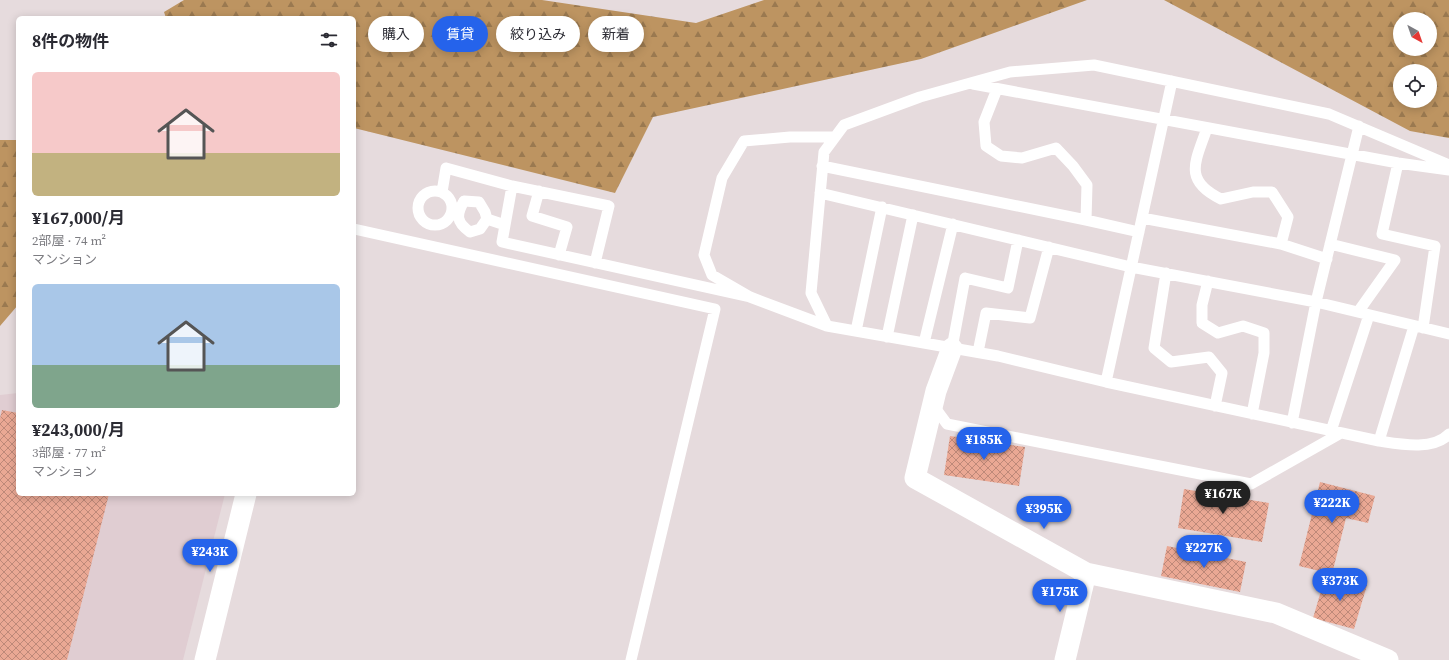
<!DOCTYPE html>
<html lang="ja">
<meta charset="utf-8">
<style>
:root{--surface:#fff;--page:#f2f2f3;--text:#2b2b33;--muted:#7c7c81;--accent:#2563eb}
body{margin:0;font-family:"Source Serif 4","Noto Sans JP",serif;background:var(--page);color:var(--text);height:100vh;display:flex;flex-direction:column;font-size:15px;white-space:nowrap}
*{box-sizing:border-box;margin:0}
p{font-size:13px;color:var(--muted)}
.icon{flex:none;width:22px;height:22px;fill:none;stroke:currentColor;stroke-width:2;stroke-linecap:round;stroke-linejoin:round}
.map{position:relative;flex:1;overflow:hidden}
.side{position:absolute;left:16px;top:16px;width:340px;height:480px;display:flex;flex-direction:column;background:var(--surface);border-radius:6px;box-shadow:0 2px 10px #0003}
.side>*{flex:none}
.guide{position:absolute;left:368px;top:16px;width:380px;height:36px;display:flex;gap:8px}
.needle{width:26px;rotate:140deg}
.buttons{position:absolute;left:1393px;top:12px;display:grid;gap:8px}
.buttons a{display:grid;place-items:center;width:44px;height:44px;border-radius:50%;background:var(--surface);box-shadow:0 2px 10px #0003;font-size:20px}
.price{position:absolute;translate:-50% -34px;padding:0 9px;border-radius:14px;background:var(--accent);color:#fff;font-size:13px;line-height:26px;filter:drop-shadow(0 1px 2px #0008)}
.price::after{content:'';position:absolute;left:50%;top:24px;width:12px;height:9px;margin-left:-6px;background:inherit;clip-path:polygon(0 0,100% 0,50% 100%)}
.price.active{background:#222;color:#fff}
ul{padding:0;list-style:none}
li{display:grid;align-content:center;gap:8px;height:212px;padding:0 16px}
li span{display:grid;place-items:center;height:124px;border-radius:6px;color:#555}
li>.icon{margin-inline-start:auto}
span .icon{width:72px;height:72px;fill:#fffc;stroke-width:1}
li b{font-size:17px}
h2{display:flex;justify-content:space-between;align-items:center;height:48px;padding:0 16px;font-size:17px}
.pill{padding:0 14px;border-radius:18px;background:var(--surface);box-shadow:0 2px 10px #0003;font-size:14px;line-height:36px}
.pill.active{background:var(--accent);color:#fff}
.map>svg:first-child{display:block}
.built{fill:#e0cdd2}
.forest{fill:url(#forest-firs);fill-rule:evenodd}
.building{fill:url(#building-cross-hatch)}
.lines{fill:none;stroke-linecap:round;stroke-linejoin:round}
.service{stroke:#fff;stroke-width:11}
.minor{stroke:#fff;stroke-width:21}
</style>
<div class="map">
<svg width="1449" height="660" viewBox="0 0 1449 660">
<defs>
<pattern id="forest-firs" width="22" height="20" patternUnits="userSpaceOnUse"><rect width="22" height="20" fill="#bd9461"/><path d="M5 1l3.5 6h-7zM16 11l3.5 6h-7z" fill="#9a7950"/></pattern>
<pattern id="building-cross-hatch" width="8" height="8" patternUnits="userSpaceOnUse"><rect width="8" height="8" fill="#eaa894"/><path d="M0 0l8 8M0 8l8-8" fill="none" stroke="#be8979"/></pattern>
</defs>
<rect width="100%" height="100%" fill="#e6dbdd"/>
<path class="built" d="M18,393V494H225L183,660H0V395Z"/>
<path class="forest" d="M184,0H542L696,23L764,0H1087L921,59L653,117L615,193L354,128V18H166L164,12Z
M1164,0H1449V138L1410,131ZM1400,19H1430V49H1400ZM1400,71H1430V101H1400Z
M0,140H18V305L0,326Z"/>
<path class="building" d="M2,410L18,413V494H109L67,660H0V418Z
M950,436L1025,447L1019,486L944,475Z
M1320,482L1375,496L1368,523L1346,518L1332,574L1299,566Z
M1184,489L1269,503L1262,542L1178,528Z
M1167,546L1246,562L1240,592L1161,576Z
M1326,574L1367,585L1354,629L1313,618Z"/>
<g class="lines">
<path class="service" d="M973,84L1398,163L1449,170
M997,89L984,122L986,146L1001,156L1022,158L1056,148L1073,166L1087,185L1086,220
M1207,128C1196,161 1182,180 1221,199L1253,192H1272L1288,217L1281,244
M1398,163L1382,234L1435,246L1423,328
M1449,165L1329,114L1094,65L1010,72L920,97L844,125L824,152L811,293L827,326L998,356L1106,382L1379,441C1399,444 1433,451 1449,434
M822,166L1086,220L1139,232
M418 208a17 17 0 1 1 34 0a17 17 0 1 1-34 0Z
M539,191L532,216L567,227L559,255
M442,192L446,168L512,186
M820,193L1131,267L1316,302L1449,334
M1142,218L1281,244L1327,259
M487,219L485,212L479,202L464,201C456,215 456,222 470,232L480,229L487,219L505,225
M354,229L715,309L631,660
M1330,244L1395,260L1358,312
M595,263L609,206L512,186L502,242L750,297
M1166,273L1154,348L1171,362L1209,357L1222,373L1215,406
M1208,281L1202,305V323L1218,333L1243,326L1264,333V353L1252,414
M827,326L750,297L712,275L704,255L722,178L744,141L790,137H835
M856,331L882,207
M887,337L913,215
M924,343L953,224
M952,348L965,278L1008,288L1018,240
M978,352L986,313L1030,318L1049,247
M1106,382L1172,81
M933,405L947,424L1251,484L1341,433
M1292,423L1316,302L1359,126
M1331,431L1369,315
M1379,441L1414,326"/>
<path class="minor" d="M952,348L936,391L915,478L1086,573L1276,613L1388,660
M205,660L246,494
M1065,660L1086,573"/>
</g>
</svg>
<div class="buttons">
<a><svg class="needle" viewBox="-14 -14 28 28"><path d="M0-13l5 13h-10z" fill="#e53935"/><path d="M0 13l5-13h-10z" fill="#7c7c81"/></svg></a>
<a><svg class="icon" aria-label="locate" viewBox="0 0 24 24"><circle cx="12" cy="12" r="6"/><path d="M12 2v4M12 18v4M2 12h4M18 12h4"/></svg></a>
</div>
<b class="price" style="left:984px;top:461px">¥185K</b>
<b class="price active" style="left:1223px;top:515px">¥167K</b>
<b class="price" style="left:1332px;top:524px">¥222K</b>
<b class="price" style="left:1044px;top:530px">¥395K</b>
<b class="price" style="left:1204px;top:569px">¥227K</b>
<b class="price" style="left:210px;top:573px">¥243K</b>
<b class="price" style="left:1340px;top:602px">¥373K</b>
<b class="price" style="left:1060px;top:613px">¥175K</b>
<div class="guide">
<a class="pill">購入</a>
<a class="pill active">賃貸</a>
<a class="pill">絞り込み</a>
<a class="pill">新着</a>
</div>
<section class="side">
<h2>8件の物件<svg class="icon" aria-label="filters" viewBox="0 0 24 24"><path d="M4 7h16M4 17h16"/><circle cx="9" cy="7" r="2"/><circle cx="15" cy="17" r="2"/></svg></h2>
<ul>
<li><span style="background:linear-gradient(#f6c9c9 65%,#c2b280 0)"><svg class="icon" aria-label="home" viewBox="0 0 24 24"><path d="M3 11l9-7 9 7M6 9v11h12V9"/></svg></span><div><b>¥167,000/月</b><p>2部屋 · 74 m²</p><p>マンション</p></div></li>
<li><span style="background:linear-gradient(#a9c7e8 65%,#7fa58c 0)"><svg class="icon" aria-label="home" viewBox="0 0 24 24"><path d="M3 11l9-7 9 7M6 9v11h12V9"/></svg></span><div><b>¥243,000/月</b><p>3部屋 · 77 m²</p><p>マンション</p></div></li>
</ul>
</section>
</div>
